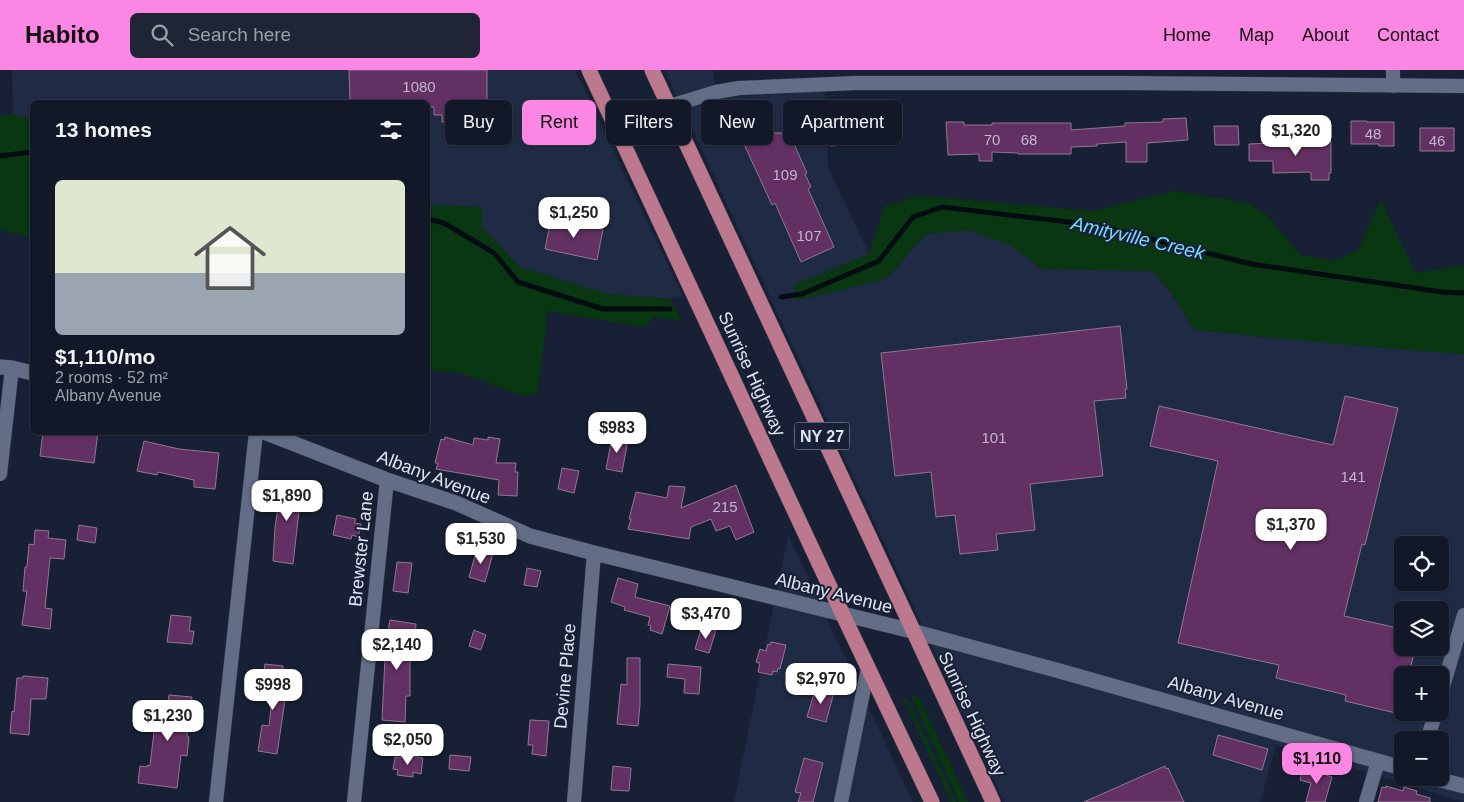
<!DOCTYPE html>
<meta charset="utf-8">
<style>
:root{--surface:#121828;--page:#1f2534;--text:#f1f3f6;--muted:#9ca0a8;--line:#313745;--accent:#fc86e4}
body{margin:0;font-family:Helvetica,sans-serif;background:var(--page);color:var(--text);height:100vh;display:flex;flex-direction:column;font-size:19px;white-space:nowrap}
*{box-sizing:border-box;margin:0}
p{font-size:16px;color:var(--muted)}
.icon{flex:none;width:28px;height:28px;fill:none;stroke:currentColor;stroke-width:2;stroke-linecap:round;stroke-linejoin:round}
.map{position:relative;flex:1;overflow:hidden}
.panel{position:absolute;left:30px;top:30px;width:400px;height:335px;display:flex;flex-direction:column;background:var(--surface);border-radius:8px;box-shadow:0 1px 4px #0004,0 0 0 1px var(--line)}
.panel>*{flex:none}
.hud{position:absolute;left:445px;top:30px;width:475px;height:45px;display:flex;gap:10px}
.fabs{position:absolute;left:1394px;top:466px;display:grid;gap:10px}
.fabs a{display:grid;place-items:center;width:55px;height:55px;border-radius:8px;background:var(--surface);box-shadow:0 1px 4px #0004,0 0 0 1px var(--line);font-size:25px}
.price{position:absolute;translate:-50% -42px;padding:0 11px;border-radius:10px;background:#fff;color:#222;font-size:16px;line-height:32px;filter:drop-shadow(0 1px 2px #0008)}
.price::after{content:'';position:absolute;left:50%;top:30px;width:15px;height:11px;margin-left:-8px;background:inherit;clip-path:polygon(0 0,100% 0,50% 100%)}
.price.current{background:var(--accent);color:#111}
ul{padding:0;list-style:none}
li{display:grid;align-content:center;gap:10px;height:265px;padding:0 25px}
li+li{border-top:1px solid var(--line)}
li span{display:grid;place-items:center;height:155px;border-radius:8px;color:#555}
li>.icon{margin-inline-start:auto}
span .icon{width:90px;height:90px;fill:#fffc;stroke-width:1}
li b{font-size:21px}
h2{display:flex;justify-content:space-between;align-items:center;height:60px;padding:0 25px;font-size:21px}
.pill{padding:0 18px;border-radius:8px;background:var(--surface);box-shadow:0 1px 4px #0004,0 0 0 1px var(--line);font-size:18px;line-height:45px}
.pill.current{background:var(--accent);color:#111}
header{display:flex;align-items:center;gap:30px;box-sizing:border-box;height:70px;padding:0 25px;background:var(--accent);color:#111}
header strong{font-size:24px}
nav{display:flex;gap:28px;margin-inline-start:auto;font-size:18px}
.search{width:350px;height:45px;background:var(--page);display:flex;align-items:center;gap:12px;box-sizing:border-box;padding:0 18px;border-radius:8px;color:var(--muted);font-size:19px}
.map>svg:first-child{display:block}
.built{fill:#1f2a44;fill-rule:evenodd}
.green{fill:#083711}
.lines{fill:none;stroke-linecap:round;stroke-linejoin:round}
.stream{stroke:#030d11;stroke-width:5}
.building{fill:#623062;stroke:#8f798e}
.minor-casing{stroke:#34394b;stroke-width:15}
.tertiary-casing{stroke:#34394b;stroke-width:16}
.trunk-casing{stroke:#34394b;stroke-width:16}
.minor{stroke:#636d86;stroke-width:14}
.tertiary{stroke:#636d86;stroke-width:15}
.trunk{stroke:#bc788c;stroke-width:15}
.labels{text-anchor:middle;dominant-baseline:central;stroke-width:4;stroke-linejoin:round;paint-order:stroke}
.number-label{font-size:15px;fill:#bfb7ce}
.shield{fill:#182035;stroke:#a3a9b9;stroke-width:1}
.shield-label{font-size:16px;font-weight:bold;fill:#dee4f2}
.street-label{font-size:18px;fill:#dee4f2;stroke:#182035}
.water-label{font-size:19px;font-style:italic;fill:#76dbfc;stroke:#182035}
</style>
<header>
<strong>Habito</strong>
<div class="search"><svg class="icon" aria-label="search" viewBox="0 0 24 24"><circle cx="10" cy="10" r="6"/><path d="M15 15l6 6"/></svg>Search here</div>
<nav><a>Home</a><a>Map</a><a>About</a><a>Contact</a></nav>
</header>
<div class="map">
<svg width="1464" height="732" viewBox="0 0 1464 732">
<rect width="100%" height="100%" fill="#182035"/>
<path class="built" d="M12,0H575L683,226L670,229L608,224L520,197L482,157V137L428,135V32H32V50L13,44Z
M665,0H713L717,28L825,21L828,98L869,184L794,215L886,209L926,164L969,160L1012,176L1042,199L1153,201L1173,226L1194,260L1382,278L1464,284V732L1276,675L1260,732H1004ZM1402,475H1440V512H1402ZM1402,540H1440V578H1402ZM1402,605H1440V642H1402ZM1402,670H1440V708H1402Z
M788,465L913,732H734Z"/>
<path class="green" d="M13,44L32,50V167L0,160V46Z
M1173,121L1248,133L1268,146L1300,185L1334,191L1358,180L1381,129L1415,203L1464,195V284L1382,278L1194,260L1173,226L1153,201L1042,199L1012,176L969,160L926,164L886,209L796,231L794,215L869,184L885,136L919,126L1094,141Z
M428,135L482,137V157L520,197L608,224L670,229L682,251L654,247L645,257L548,241L538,322L526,327L461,303L428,300Z
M902,626L908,629L956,732H951Z
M911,626L919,627L968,732H959Z"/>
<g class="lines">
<path class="stream" d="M0,86L32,82
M428,149L444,153L494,183L518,212L603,239H670
M781,227L802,224L879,191L913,147L942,137L1095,155L1251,194L1442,222L1464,223"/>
</g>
<path class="building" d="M349,0H487V52H442V45H434V37H428V32H350Z
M1186,48L1188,70L1147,73V92H1126V72L1097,74V76L1071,77V84H1018V83L992,82V91H979V84L948,85L946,52H964V55H992V53H1071V60L1125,56V53L1163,52V49Z
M1351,51H1367V52H1394V76H1379V74H1351Z
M854,52L855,55L893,53L894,72L830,76L829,54Z
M1214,56H1238L1239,75H1215Z
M1420,58H1454V81H1420Z
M764,63H789L807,103L805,104L811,117L808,119L834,177L801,192L775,133L772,135L743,72Z
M1273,70L1331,71V103H1329V110H1311V103L1309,102L1273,103V91H1249V74L1273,73Z
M551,149L603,159L597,190L545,179Z
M1120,256L1127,319H1125L1126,328L1094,331L1103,406L1030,414L1035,460L996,464L998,480L960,484L955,445L936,447L931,402L895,406L881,283Z
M1345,326L1398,338L1365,475L1362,474L1344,546L1402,559V578H1415L1409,605H1402V634L1400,644L1345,631L1346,625L1276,608L1279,595L1178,573L1218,391L1150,376L1159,336L1333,375Z
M43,362H98L94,393L40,386Z
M445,367L473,375L474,368L488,370V367L500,369L496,393H516L515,402H518L517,426L498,425L499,410L436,399L438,393H435L441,369L444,370Z
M612,367L628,370L622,402L606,399Z
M144,371L179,379L219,383L215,419L194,417V410L158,402L157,405L137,401Z
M562,398L579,401L574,423L558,419Z
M282,411L302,414L301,416H303L300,442L299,441L293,494L273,491L275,458L281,416H282Z
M736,415L754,462L736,470L730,456L716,461L711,449L691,457L689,469L628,459L631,449H629L636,422L667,428L669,416L685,417L681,438Z
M337,445L356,449L354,453L361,454L358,467L352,465L351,469L333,465Z
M79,455L97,458L95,473L77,470Z
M35,460L49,461L48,468L66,470L64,489L50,488L45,538L52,539L50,559L22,555L27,521H23L25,497H27L29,474L34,475Z
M477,479L493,483L485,512L469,507Z
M397,492L412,493L408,523L393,521Z
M527,498L541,501L537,517L524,515Z
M618,508L638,514L635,527L670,536L662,564L650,560L651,556L648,555L650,547L624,540L625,537L611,532Z
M171,545L191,547L189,561H194L192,574L167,572Z
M390,550L416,554L415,566L410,565V626H406L405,652L382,650L385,588H387L386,572Z
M702,556L716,560L709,583L695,579Z
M474,560L486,565L481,580L469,576Z
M771,572L786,575L780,599L778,598L777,602L773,601L772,605L758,602L760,593L756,592L760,579L766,581L768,574L770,575Z
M627,588H640V635L638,656L617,654L621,614L627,615Z
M265,594L283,596L279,629L285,630L277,684L258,681L262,655L269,656L272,629L266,628L268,607H263Z
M668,594L701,597L699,624L684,623L685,609L667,607Z
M23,606L48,608L46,629H31L29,665L10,663L12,641L14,642L17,608H23Z
M816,617L834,622L826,652L807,647Z
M169,625L192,627L187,666L189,667L187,686L181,685L177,718L138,713L140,696L147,697V695L150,696L156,644L150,643L151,631L168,633Z
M530,650L549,651L546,686L532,684L533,675H528Z
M1218,665L1268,679L1262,700L1213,685Z
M401,685L423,688L421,704L413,702V707L397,705L398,700L393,699L395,687L401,688Z
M450,685L471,687L469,701L449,699Z
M804,688L823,693L813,732H798L801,723L795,722Z
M613,696L631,698L629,721L611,720Z
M1165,696L1166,699L1168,698L1184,732H1084Z
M1303,698L1327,704L1326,705L1332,707L1325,732H1306L1311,713L1300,710Z
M1386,716L1403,721L1404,717L1417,721L1416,724L1430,728V732H1378L1382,717L1386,718Z"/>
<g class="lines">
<defs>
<path id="minor" d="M1393,16V0
M670,36L716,22L739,18L856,13H1124L1464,16
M0,404L12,298
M1440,627L1464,545
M1427,670L1436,642
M216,732L256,362
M354,732L387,410
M574,732L594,483
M841,732L868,598
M1366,732L1378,691"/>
<path id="tertiary" d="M0,297L12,298L32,303
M264,362L387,410L456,433L530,466L594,483L912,561L1056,600L1402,698
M1433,708L1464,716"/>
<path id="trunk" d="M589,0L843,545L932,732
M652,0L993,732"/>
</defs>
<use href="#minor" class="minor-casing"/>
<use href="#tertiary" class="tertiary-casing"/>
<use href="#trunk" class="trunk-casing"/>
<use href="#minor" class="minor"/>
<use href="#tertiary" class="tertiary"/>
<use href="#trunk" class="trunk"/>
</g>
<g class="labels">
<g class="number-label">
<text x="419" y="16">1080</text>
<text x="1373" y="63">48</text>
<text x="992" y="69">70</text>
<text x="1029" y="69">68</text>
<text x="1437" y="70">46</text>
<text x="785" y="104">109</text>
<text x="809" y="165">107</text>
<text x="994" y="367">101</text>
<text x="1353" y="406">141</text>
<text x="725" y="436">215</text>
</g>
<rect class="shield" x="794.5" y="352.5" width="55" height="27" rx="4"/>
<g class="shield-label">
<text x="822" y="366">NY 27</text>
</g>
<g class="street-label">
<text transform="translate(752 304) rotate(65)">Sunrise Highway</text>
<text transform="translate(434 407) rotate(21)">Albany Avenue</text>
<text transform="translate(361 479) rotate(-84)">Brewster Lane</text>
<text transform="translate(834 523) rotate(14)">Albany Avenue</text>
<text transform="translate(565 606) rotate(-85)">Devine Place</text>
<text transform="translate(1226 628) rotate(16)">Albany Avenue</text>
<text transform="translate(972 644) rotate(65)">Sunrise Highway</text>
</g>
<g class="water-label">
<text transform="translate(1138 168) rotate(13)">Amityville Creek</text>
</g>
</g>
</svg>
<div class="fabs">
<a><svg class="icon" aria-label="locate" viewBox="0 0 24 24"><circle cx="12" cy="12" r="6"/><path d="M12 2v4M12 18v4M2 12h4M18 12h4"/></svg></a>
<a><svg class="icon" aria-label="layers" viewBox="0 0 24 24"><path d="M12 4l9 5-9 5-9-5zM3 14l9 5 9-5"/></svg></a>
<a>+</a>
<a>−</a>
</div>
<b class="price" style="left:1296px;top:87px">$1,320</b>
<b class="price" style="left:574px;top:169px">$1,250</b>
<b class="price" style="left:617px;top:384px">$983</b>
<b class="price" style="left:287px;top:452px">$1,890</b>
<b class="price" style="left:1291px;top:481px">$1,370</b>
<b class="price" style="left:481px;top:495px">$1,530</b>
<b class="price" style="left:706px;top:570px">$3,470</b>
<b class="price" style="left:397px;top:601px">$2,140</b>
<b class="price" style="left:821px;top:635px">$2,970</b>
<b class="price" style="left:273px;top:641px">$998</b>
<b class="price" style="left:168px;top:672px">$1,230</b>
<b class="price" style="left:408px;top:696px">$2,050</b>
<b class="price current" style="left:1317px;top:715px">$1,110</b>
<div class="hud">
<a class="pill">Buy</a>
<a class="pill current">Rent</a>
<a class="pill">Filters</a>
<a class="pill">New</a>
<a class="pill">Apartment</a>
</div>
<section class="panel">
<h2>13 homes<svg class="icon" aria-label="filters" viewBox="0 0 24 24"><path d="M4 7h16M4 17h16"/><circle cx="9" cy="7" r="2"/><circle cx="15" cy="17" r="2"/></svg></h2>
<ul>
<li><span style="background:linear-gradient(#dfe7d0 60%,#9aa5b1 0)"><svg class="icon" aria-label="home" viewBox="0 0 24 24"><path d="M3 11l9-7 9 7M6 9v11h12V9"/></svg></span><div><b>$1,110/mo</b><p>2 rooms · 52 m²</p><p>Albany Avenue</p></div></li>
</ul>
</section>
</div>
